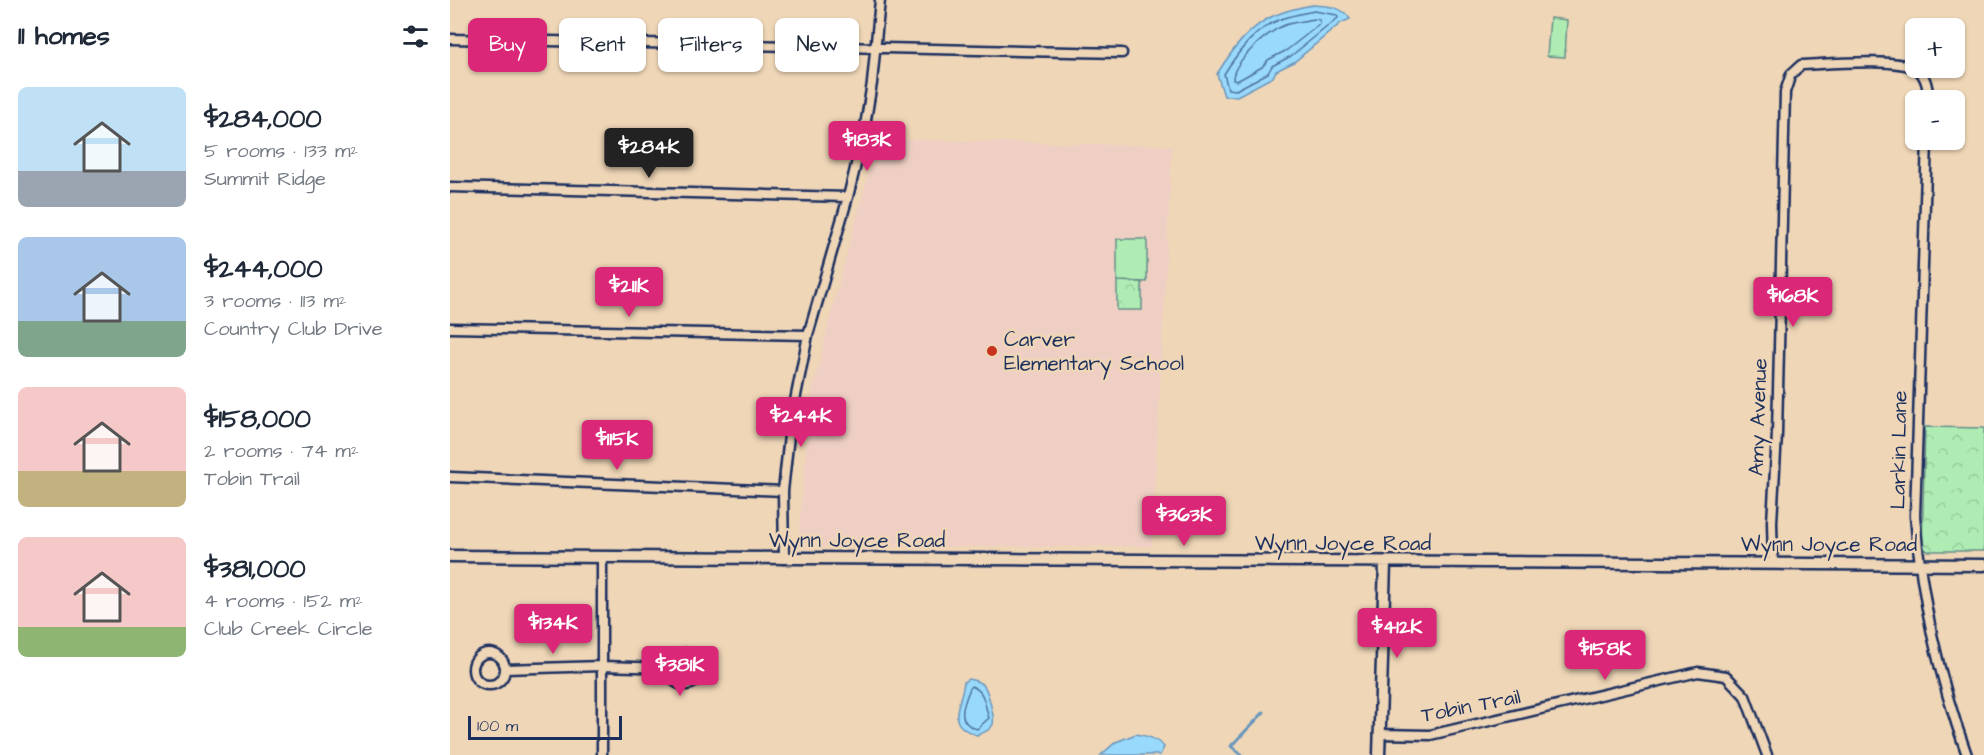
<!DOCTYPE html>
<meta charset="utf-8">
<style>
:root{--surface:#fff;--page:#f2f2f3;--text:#1f2937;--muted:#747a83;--accent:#db2777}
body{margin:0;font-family:"Architects Daughter",sans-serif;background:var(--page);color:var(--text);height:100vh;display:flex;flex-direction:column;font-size:22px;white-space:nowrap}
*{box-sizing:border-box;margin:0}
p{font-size:20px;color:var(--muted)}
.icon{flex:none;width:33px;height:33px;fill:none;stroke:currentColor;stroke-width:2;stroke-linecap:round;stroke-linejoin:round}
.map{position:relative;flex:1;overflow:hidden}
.sheet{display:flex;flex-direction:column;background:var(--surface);width:450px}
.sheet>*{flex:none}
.guide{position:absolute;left:18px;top:18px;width:570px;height:54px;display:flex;gap:12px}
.controls{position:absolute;left:1455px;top:18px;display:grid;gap:12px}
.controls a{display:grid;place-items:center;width:60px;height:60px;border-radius:9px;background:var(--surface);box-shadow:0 2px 4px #0004;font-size:30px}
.scale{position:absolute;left:18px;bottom:15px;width:154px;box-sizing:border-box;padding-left:6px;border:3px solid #1b2f5e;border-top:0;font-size:16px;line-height:21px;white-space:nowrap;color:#1b2f5e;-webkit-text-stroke:4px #efd6b7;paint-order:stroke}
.price{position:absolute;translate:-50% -51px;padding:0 14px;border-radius:6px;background:var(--accent);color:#fff;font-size:20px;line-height:39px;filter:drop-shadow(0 2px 3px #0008)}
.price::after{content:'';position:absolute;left:50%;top:36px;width:18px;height:14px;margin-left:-9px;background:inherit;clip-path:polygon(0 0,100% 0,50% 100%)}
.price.selected{background:#222;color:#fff}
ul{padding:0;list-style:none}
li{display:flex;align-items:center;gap:18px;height:150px;padding:0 18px}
li span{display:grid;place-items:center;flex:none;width:168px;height:120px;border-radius:9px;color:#555}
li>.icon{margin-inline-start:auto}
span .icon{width:72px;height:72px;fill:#fffc;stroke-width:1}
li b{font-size:26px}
h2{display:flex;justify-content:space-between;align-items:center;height:72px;padding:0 18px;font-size:26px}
.chip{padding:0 21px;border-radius:9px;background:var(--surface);box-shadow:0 2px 4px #0004;font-size:21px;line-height:54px}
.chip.selected{background:var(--accent);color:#fff}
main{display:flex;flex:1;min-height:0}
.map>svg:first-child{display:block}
.built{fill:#efcfc4}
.park{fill:url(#park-crowns);stroke:#658e88;stroke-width:1.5}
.pitch{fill:#afecb3;stroke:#658e88;stroke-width:1.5}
.water{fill:#99d9fb;stroke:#6795bc;stroke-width:1.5}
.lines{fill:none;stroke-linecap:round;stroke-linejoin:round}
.shore{stroke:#4d739d;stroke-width:1.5}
.stream{stroke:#6795bc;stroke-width:3}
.minor-casing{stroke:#1b2f5e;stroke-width:13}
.tertiary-casing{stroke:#1b2f5e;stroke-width:15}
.minor{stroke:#efd6b7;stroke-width:8}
.tertiary{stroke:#efd6b7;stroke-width:10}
.poi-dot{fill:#c8321e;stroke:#efd6b7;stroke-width:2}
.labels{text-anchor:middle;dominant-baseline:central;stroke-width:5;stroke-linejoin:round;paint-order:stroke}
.poi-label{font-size:21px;fill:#1b2f5e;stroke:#efd6b7;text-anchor:start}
.street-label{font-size:21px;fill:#1b2f5e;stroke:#efd6b7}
</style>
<main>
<section class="sheet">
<h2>11 homes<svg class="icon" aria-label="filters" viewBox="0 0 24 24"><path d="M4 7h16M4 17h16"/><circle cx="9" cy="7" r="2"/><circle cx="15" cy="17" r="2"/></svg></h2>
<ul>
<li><span style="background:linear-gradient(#bfe0f5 70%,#9aa5b1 0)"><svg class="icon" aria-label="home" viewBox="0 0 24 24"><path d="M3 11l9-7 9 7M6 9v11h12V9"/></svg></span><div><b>$284,000</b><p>5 rooms · 133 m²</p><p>Summit Ridge</p></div></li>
<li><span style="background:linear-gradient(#a9c7e8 70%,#7fa58c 0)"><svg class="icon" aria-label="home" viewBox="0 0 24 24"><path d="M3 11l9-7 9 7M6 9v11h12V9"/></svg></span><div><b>$244,000</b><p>3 rooms · 113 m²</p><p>Country Club Drive</p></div></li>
<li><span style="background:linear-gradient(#f6c9c9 70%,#c2b280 0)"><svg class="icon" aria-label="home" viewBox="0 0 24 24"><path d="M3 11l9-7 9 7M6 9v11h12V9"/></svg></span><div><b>$158,000</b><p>2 rooms · 74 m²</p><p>Tobin Trail</p></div></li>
<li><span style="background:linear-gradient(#f6c9c9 75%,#8fb573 0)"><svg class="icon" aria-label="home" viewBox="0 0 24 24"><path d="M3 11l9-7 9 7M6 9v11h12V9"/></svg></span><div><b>$381,000</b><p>4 rooms · 152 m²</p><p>Club Creek Circle</p></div></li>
</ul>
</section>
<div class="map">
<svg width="1534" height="755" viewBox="0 0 1534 755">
<defs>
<pattern id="park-crowns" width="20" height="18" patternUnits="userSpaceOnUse" patternTransform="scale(1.5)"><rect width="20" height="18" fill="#afecb3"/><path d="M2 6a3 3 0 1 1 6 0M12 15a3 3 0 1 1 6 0" fill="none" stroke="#96cb9c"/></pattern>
</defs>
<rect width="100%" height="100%" fill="#efd6b7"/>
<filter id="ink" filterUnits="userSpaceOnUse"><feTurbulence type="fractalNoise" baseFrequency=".0167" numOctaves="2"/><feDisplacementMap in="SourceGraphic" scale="12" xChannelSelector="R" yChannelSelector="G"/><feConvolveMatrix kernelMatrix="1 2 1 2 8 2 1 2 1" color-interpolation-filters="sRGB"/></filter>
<g filter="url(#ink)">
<path class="built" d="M428,139L722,146L702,546L354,547L348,542L361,398L383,305Z"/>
<path class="park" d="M667,281L692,282V310H667Z
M1475,427L1534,428V551H1477L1472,546Z"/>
<path class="pitch" d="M1100,18L1117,20L1115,57L1097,56Z
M667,239H697V282L667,281Z"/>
<path class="water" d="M863,5C878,6 892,6 900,19L891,23L844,62L826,71L823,77L787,96H774L767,74C782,50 802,22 831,13C841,9 853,7 863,5Z
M518,679C537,682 537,690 541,706C545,723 547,728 527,735C493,724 511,707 514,682Z
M686,734C697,736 706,738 714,747L710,755H651L666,742Z"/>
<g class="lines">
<path class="shore" d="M864,11L887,15L888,18L841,56L822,66L818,73L786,90L778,89L774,74C788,52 806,28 831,19C842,15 854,13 864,11Z
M864,19L870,20V24L837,50L818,60L812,67L787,81L783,80C782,62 819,31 835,25C844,22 855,21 864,19Z
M521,686C536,691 534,705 539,718L527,729C504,722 514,703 521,686Z"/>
<path class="stream" d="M792,755L781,746L814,712"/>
<defs>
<path id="minor" d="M0,39L672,53
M1477,140L1465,516C1471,598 1489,678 1517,755
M0,187L398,197
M0,328L358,335
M0,477L333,491
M152,557V755
M334,559L333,491L340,426L358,335L398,197L414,132L422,83L430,0
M1323,564L1322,522L1327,434L1335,92L1341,74L1351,65C1376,64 1449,57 1468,70C1476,76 1479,91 1478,100
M23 669a16 16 0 1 1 32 0a16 16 0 1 1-32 0Z
M219 669a16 16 0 1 1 32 0a16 16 0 1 1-32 0Z
M55,669L152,666L219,668
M929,734L980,735L1248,672L1276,676L1295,696L1317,755"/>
<path id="tertiary" d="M0,556L1534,565
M929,755L935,563"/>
</defs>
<use href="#minor" class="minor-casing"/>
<use href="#tertiary" class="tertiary-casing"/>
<use href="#minor" class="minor"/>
<use href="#tertiary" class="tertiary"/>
</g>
</g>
<circle class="poi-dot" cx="542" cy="351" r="6"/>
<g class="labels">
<g class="poi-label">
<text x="554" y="339">Carver<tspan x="554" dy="24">Elementary School</tspan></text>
</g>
<g class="street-label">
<text transform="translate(1308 417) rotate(-88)">Amy Avenue</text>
<text transform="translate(1449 450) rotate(-89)">Larkin Lane</text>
<text x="407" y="540">Wynn Joyce Road</text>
<text x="893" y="543">Wynn Joyce Road</text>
<text x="1379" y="544">Wynn Joyce Road</text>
<text transform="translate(1021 706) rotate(-11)">Tobin Trail</text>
</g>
</g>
</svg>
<div class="controls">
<a>+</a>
<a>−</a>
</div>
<div class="scale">100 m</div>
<b class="price" style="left:417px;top:172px">$183K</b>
<b class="price selected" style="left:199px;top:179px">$284K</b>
<b class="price" style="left:179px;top:318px">$211K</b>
<b class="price" style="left:1343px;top:328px">$168K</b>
<b class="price" style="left:351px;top:448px">$244K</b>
<b class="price" style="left:167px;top:471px">$115K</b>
<b class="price" style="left:734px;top:547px">$363K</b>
<b class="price" style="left:103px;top:655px">$134K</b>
<b class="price" style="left:947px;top:659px">$412K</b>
<b class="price" style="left:1155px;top:681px">$158K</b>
<b class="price" style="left:230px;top:697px">$381K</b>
<div class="guide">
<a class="chip selected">Buy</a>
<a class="chip">Rent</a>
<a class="chip">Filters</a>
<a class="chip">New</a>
</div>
</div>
</main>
